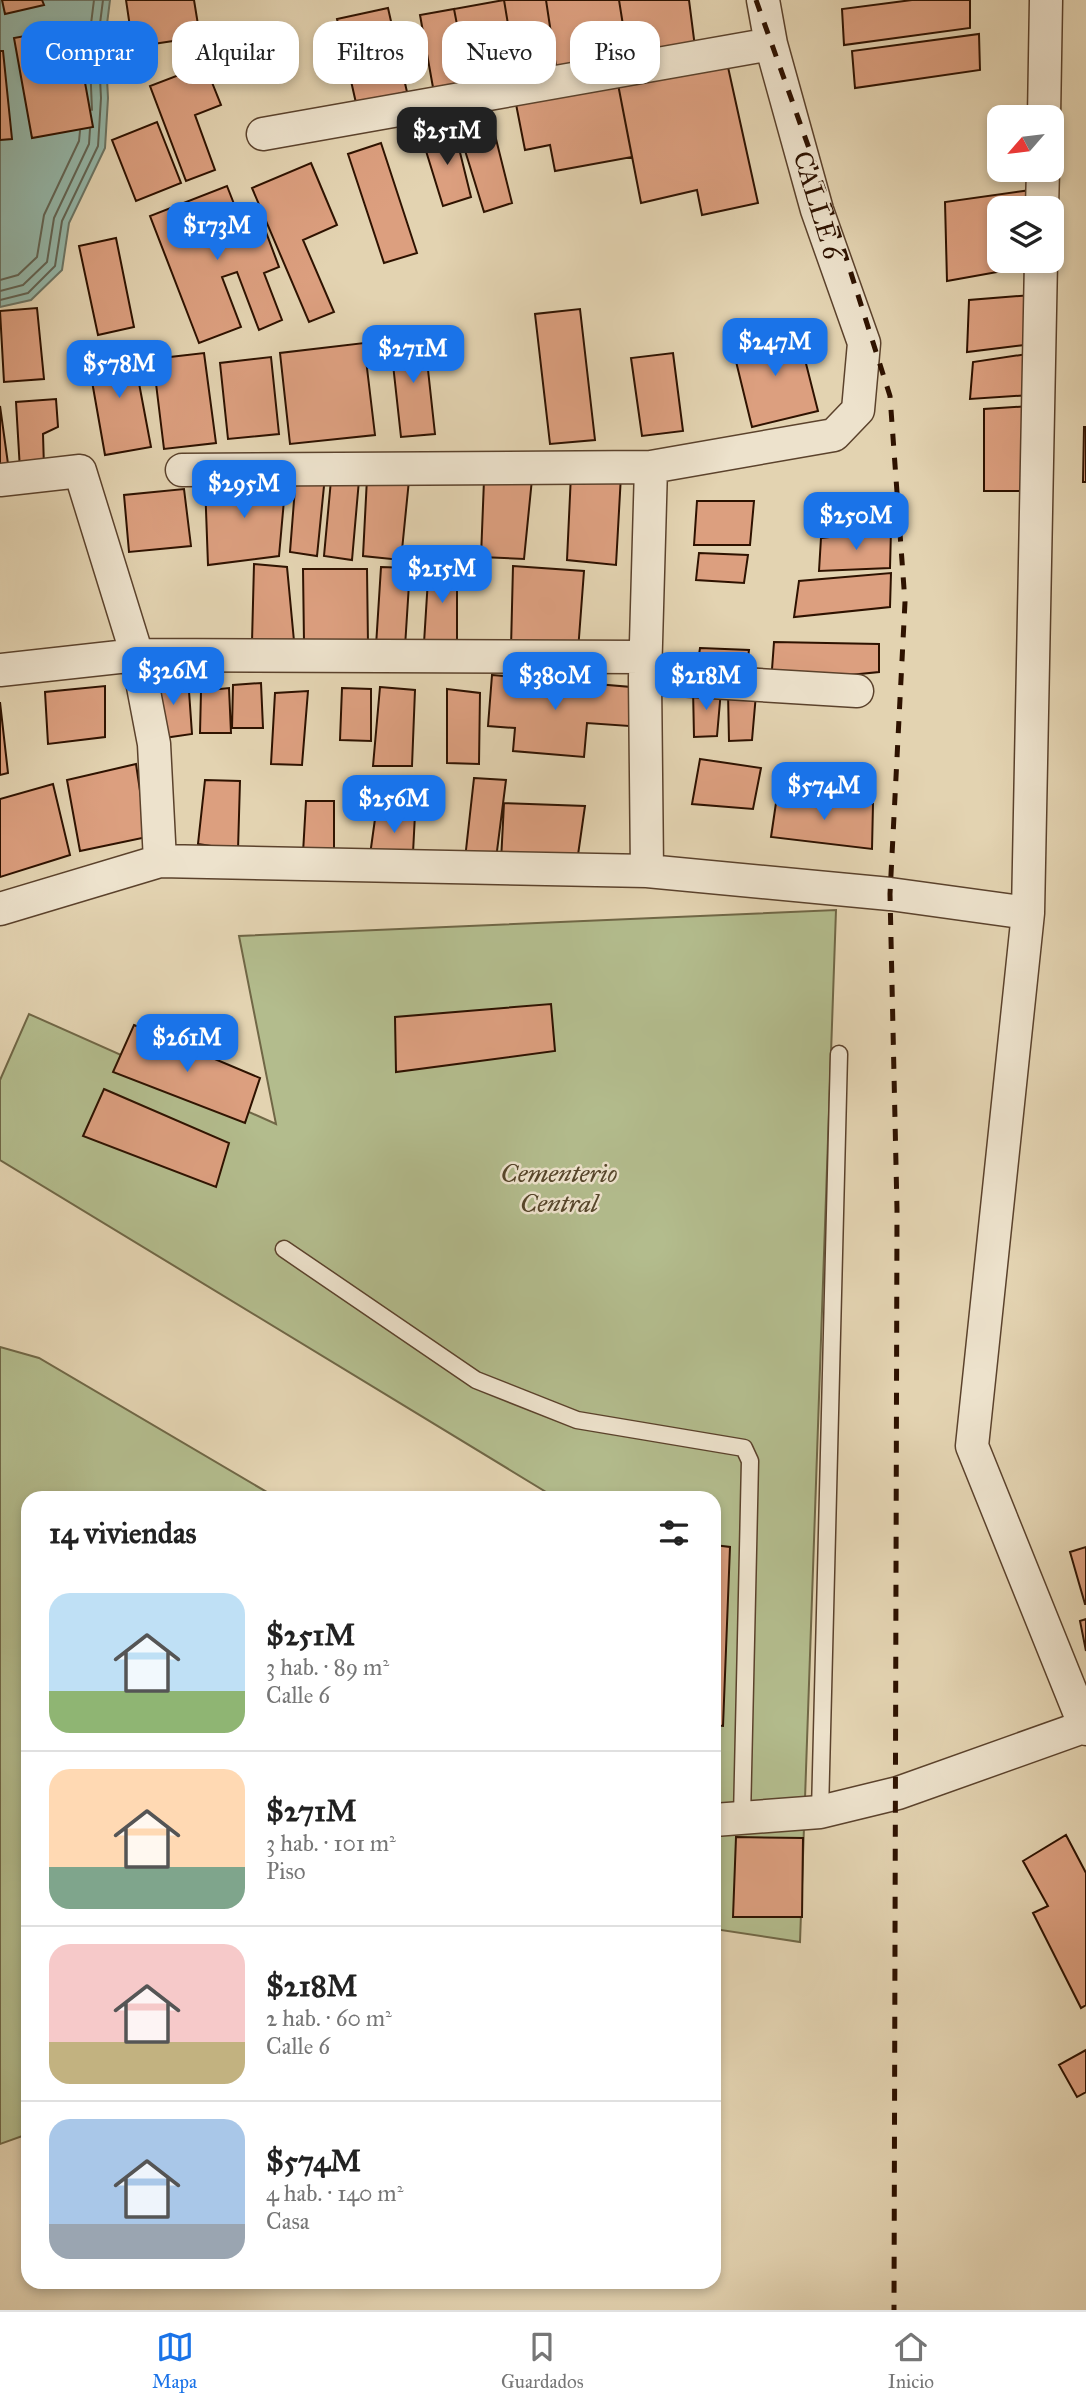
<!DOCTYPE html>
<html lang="es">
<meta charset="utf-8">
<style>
:root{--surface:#fff;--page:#f6f6f6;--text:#222;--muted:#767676;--line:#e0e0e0;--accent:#1a73e8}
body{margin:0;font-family:"IM FELL Great Primer",serif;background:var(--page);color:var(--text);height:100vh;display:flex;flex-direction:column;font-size:26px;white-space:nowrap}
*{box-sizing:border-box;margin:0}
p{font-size:23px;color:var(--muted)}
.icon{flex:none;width:38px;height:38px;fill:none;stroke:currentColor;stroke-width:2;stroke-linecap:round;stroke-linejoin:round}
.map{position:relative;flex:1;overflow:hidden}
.details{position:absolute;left:21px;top:1491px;width:700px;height:798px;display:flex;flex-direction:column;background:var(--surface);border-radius:21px;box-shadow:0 4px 10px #0003}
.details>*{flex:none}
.hud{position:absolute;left:21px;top:21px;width:700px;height:63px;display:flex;gap:14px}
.needle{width:46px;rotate:242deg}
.fabs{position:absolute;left:987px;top:105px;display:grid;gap:14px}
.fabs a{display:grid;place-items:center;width:77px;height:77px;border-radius:14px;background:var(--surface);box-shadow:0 4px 10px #0003;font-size:35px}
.price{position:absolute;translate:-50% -60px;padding:0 16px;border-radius:14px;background:var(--accent);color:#fff;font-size:23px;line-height:46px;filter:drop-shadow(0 2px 4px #0008)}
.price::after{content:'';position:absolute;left:50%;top:42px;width:21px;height:16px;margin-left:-10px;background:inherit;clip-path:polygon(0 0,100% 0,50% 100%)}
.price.selected{background:#222;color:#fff}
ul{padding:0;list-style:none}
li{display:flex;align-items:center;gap:21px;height:175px;padding:0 28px}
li+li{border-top:2px solid var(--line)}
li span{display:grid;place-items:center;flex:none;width:196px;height:140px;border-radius:21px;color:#555}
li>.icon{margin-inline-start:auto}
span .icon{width:84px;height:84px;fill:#fffc;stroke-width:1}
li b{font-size:30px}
h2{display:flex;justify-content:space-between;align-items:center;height:84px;padding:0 28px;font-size:30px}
.tag{padding:0 24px;border-radius:21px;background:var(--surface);box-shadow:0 4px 10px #0003;font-size:24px;line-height:63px}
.tag.selected{background:var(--accent);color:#fff}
.tabs{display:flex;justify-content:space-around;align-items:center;height:98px;border-top:2px solid var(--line);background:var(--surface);font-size:19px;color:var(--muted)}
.tabs a{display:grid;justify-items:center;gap:4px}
.tabs .selected{color:var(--accent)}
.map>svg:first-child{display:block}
.green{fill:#b3bc8d;stroke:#706746;stroke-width:2}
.water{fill:#95b8aa;stroke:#6c7666;stroke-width:2}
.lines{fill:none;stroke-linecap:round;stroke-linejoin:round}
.shore{stroke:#626555;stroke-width:2}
.building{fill:#dc9f7f;stroke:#2e1200;stroke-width:2}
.lane-casing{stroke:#5b422c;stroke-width:19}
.street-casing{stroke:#5b422c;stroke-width:35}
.lane{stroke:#ede2cc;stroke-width:16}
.street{stroke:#ede2cc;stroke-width:32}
.rail{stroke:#2e1200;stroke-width:5;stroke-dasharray:12 12;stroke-linecap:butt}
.labels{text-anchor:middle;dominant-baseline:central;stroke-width:5;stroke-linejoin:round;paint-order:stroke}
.street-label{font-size:26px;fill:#2e1200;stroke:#ede2cc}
.park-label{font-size:26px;font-style:italic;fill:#56452a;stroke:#ede2cc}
</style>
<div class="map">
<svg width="1086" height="2310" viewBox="0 0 1086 2310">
<rect width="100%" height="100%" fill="#e3d3b1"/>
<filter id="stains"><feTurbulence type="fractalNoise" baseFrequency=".00286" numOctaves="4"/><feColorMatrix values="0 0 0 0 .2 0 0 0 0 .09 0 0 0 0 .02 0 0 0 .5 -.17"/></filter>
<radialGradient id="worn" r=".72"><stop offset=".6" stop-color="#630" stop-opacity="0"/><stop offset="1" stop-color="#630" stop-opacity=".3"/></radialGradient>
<path class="green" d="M836,910L800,1942L714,1929V1498H556L0,1160V1080L29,1014L276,1124L239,936Z
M0,1347L39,1358L277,1498H28V2134L0,2144Z"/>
<path class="water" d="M0,0H110L105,40L108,98L105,148L69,223L62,270L31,300L0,307Z"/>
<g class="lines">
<path class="shore" d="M92,110L89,40L94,0
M0,280L18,275L37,257L44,215L79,141L80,131
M0,291L23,285L47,262L54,218L89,144L90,129
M0,300L28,293L55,266L62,221L98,146L101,98L98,39L103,0"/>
</g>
<path class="building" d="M2,0H42L44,5L5,14Z
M126,0H194L200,37L133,47Z
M504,0L517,79L469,87L454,9Z
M504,0H546L557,73L517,79Z
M546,0H619L629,63L557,73Z
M619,0H689L695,47L629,63Z
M912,0H970V28L844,45L842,9Z
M388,8L407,92L356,103L337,19Z
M454,9L469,87L434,93L420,15Z
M75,27L93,127L32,138L14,38Z
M979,34L980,70L855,88L852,51Z
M0,51H3L12,139L0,140Z
M726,58L758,203L702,215L697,190L641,203L617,79Z
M205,65L221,105L195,115L215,170L186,181L150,86Z
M617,79L632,157L555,171L550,145L525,150L515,99Z
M157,122L181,183L136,201L112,140Z
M454,128L471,197L443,206L422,138Z
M495,135L512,203L484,212L463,144Z
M381,143L417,253L384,263L348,154Z
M311,163L337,225L303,240L334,312L309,322L252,188Z
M227,186L245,232L263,224L279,267L264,273L282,320L259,330L237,272L222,277L241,327L199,343L150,216Z
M1031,190V208H999V261H1031V266L947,281L945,202Z
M116,238L134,327L98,335L79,246Z
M1032,295L1033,344L967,352L969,300Z
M37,308L44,379L4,382L0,311Z
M580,309L595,440L550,444L535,314Z
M797,328L818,411L752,427L732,345Z
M424,333L435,434L401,437L390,337Z
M364,343L375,435L290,444L280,353Z
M132,346L151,447L105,455L87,353Z
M204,353L216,443L164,449L153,359Z
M673,353L683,431L642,436L631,358Z
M1034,353L1031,395L970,399L973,362Z
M271,357L279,434L228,439L220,363Z
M56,399L58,427L43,434L44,468L20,470L16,402Z
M0,406L9,471L0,472Z
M1030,406L1031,491H984V409Z
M1084,427H1086V482H1083Z
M571,474L621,475L616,565L567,560Z
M296,475L325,476L317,556L290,552Z
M286,478L279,556L208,565L205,483Z
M367,478L409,480L401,560L363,556Z
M532,479L524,559L481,557L484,480Z
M331,480H359L352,560L324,556Z
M184,489L191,546L129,552L124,495Z
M697,501H754L750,545H694Z
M891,530L890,568L819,571L821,538Z
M699,553L748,555L744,583L696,580Z
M429,563H457V645L424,643Z
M254,564L287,567L294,641L252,642Z
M513,566L584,571L578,651L511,648Z
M381,567L410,568L405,647L376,646Z
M303,569H367L368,644L304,642Z
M891,573L890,607L794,617L799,581Z
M774,642L879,644V672L771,683Z
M700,648L749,650L745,678L696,674Z
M492,675L631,687L629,726L587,723L584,757L513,751L515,728L488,726Z
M188,677L192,734L157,739L154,679Z
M261,683L263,728H232L233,685Z
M105,686V737L48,744L45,692Z
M380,687L415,690L412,766H373Z
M229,688L231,733H200L201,691Z
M342,688L371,689V741L340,740Z
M693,688L721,690L717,736L694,737Z
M447,689L480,693L479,764L447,763Z
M308,691L302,765L271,764L275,693Z
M728,692L756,694L752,740L729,741Z
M0,702L8,773L0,775Z
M700,759L761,768L753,809L692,804Z
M136,764L147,837L80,851L67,780Z
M474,778L506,780L496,859H465Z
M205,780L240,781L238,850L198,844Z
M53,784L70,855L0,877V799Z
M777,796L873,804L872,849L771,837Z
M306,801H334V854L303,853Z
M504,803L585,806L577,862L501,861Z
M415,814L413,853L370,855L375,819Z
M551,1004L555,1051L396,1072L395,1017Z
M134,1025L260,1078L245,1123L113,1072Z
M104,1089L229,1143L216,1187L83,1136Z
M714,1545L730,1547L723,1726L714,1725Z
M1086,1547V1604H1085L1070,1552Z
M1086,1619V1651L1080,1621Z
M1066,1835L1086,1873V2005L1081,2008L1033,1913L1048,1906L1023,1861Z
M736,1837L803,1838L802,1917H733Z
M1086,2050V2092L1077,2097L1059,2065Z"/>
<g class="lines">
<defs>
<path id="lane" d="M284,1249L476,1380L577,1420L744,1448L750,1461L742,1818
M820,1812L839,1054"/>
<path id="street" d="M1044,117L1046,0
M263,134L771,44
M1042,208L1043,170
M1041,261L1028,913L972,1446L1086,1729
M182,470L651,467L834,435L858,410L864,343L817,210L771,44L763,0
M0,480L80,471L137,655L154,744L160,861
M0,670L137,655L645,657
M645,678L857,691
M647,871L645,678L651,467
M0,909L160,861L647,871L890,894L1028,913
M714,1820L820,1812L898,1793L1086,1726"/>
</defs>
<use href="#lane" class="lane-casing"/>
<use href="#street" class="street-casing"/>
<use href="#lane" class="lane"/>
<use href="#street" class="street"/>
<path class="rail" d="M756,0L830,207L890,396L905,602L890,894L897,1210L894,2310"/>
</g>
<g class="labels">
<g class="street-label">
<text transform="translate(818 205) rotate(73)">CALLE 6</text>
</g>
<g class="park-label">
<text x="559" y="1173">Cementerio<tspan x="559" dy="30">Central</tspan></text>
</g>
</g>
<rect width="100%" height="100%" filter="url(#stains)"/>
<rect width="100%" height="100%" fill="url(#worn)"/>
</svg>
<div class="fabs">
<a><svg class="needle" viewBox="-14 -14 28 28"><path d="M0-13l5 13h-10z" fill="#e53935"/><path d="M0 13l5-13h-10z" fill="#767676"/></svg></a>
<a><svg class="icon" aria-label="layers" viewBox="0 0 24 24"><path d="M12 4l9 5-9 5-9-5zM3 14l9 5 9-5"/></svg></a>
</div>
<b class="price selected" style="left:447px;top:167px">$251M</b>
<b class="price" style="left:217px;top:262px">$173M</b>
<b class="price" style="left:775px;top:378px">$247M</b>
<b class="price" style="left:413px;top:385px">$271M</b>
<b class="price" style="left:119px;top:400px">$578M</b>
<b class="price" style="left:244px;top:520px">$295M</b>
<b class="price" style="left:856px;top:552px">$250M</b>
<b class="price" style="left:442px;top:605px">$215M</b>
<b class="price" style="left:173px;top:707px">$326M</b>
<b class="price" style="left:555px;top:712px">$380M</b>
<b class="price" style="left:706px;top:712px">$218M</b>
<b class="price" style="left:824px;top:822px">$574M</b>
<b class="price" style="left:394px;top:835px">$256M</b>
<b class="price" style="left:187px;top:1074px">$261M</b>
<div class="hud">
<a class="tag selected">Comprar</a>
<a class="tag">Alquilar</a>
<a class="tag">Filtros</a>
<a class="tag">Nuevo</a>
<a class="tag">Piso</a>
</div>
<section class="details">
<h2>14 viviendas<svg class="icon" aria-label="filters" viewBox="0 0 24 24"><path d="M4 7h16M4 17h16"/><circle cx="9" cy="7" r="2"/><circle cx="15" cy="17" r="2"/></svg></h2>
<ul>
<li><span style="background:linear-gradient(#bfe0f5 70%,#8fb573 0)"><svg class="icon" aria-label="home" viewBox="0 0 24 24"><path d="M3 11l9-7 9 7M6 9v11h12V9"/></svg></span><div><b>$251M</b><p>3 hab. · 89 m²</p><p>Calle 6</p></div></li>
<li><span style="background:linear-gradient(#ffd9b3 70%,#7fa58c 0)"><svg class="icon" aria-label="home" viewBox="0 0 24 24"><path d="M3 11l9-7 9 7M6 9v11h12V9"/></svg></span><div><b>$271M</b><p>3 hab. · 101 m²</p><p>Piso</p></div></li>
<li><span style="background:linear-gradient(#f6c9c9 70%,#c2b280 0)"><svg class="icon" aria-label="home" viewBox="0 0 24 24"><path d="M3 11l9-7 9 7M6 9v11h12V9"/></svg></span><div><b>$218M</b><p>2 hab. · 60 m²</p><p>Calle 6</p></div></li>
<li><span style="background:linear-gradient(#a9c7e8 75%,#9aa5b1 0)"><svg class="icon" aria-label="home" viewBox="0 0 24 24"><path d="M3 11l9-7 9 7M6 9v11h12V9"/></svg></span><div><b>$574M</b><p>4 hab. · 140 m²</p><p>Casa</p></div></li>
</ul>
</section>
</div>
<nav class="tabs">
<a class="selected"><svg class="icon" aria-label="map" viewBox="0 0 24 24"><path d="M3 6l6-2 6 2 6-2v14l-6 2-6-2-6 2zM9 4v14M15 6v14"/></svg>Mapa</a>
<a><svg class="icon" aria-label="saved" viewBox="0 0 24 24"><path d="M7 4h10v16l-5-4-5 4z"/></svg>Guardados</a>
<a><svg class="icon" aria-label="home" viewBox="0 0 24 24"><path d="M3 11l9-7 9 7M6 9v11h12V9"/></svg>Inicio</a>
</nav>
